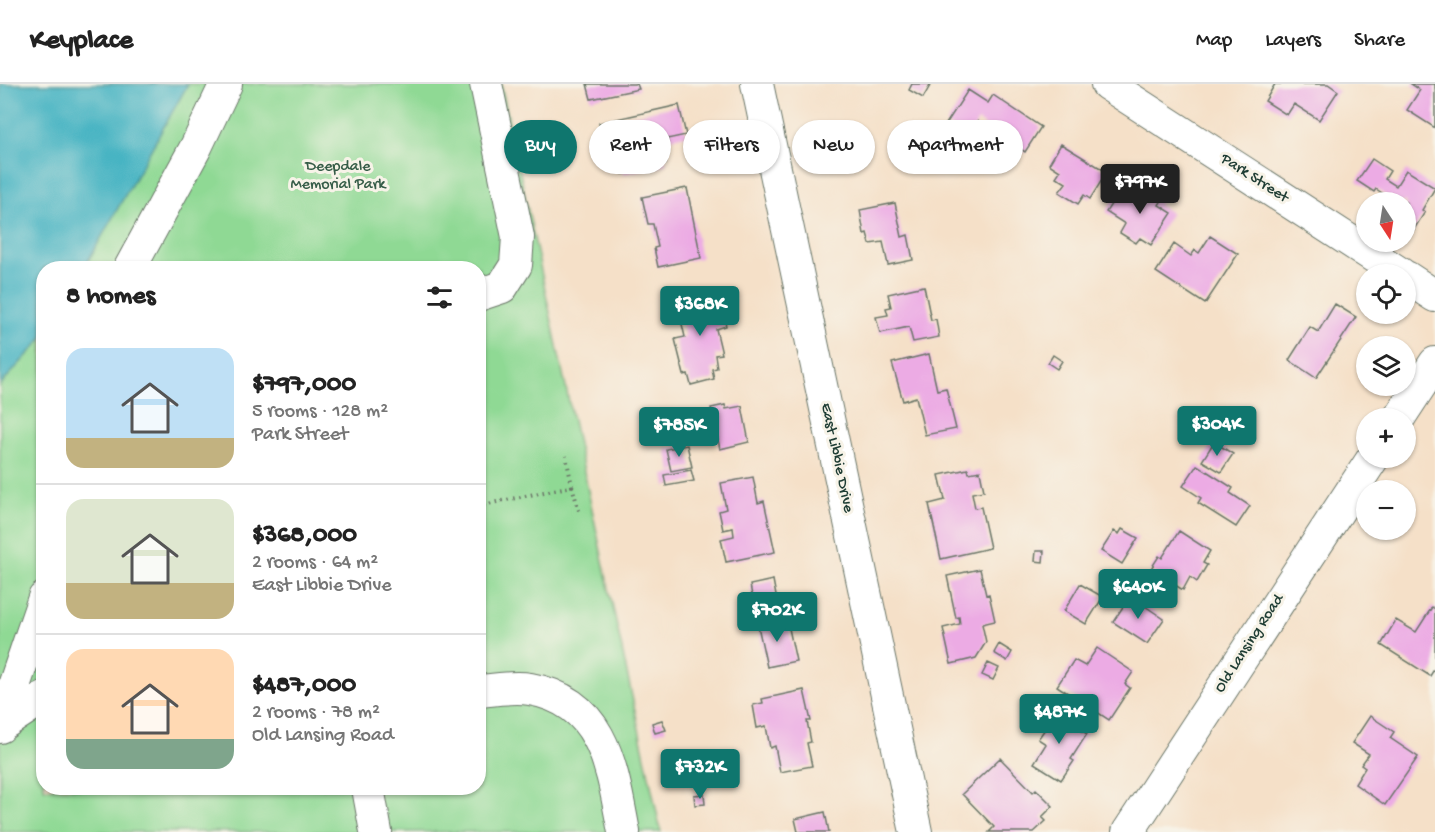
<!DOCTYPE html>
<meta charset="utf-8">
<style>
:root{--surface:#fff;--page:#f6f6f6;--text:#222;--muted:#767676;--line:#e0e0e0;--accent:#0f766e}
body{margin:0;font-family:"Gochi Hand",sans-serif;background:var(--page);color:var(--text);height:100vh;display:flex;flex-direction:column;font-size:22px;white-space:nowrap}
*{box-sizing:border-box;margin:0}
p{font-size:20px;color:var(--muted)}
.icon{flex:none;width:33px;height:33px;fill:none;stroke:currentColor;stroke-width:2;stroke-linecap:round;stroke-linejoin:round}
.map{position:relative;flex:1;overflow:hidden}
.details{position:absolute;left:36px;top:177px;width:450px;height:534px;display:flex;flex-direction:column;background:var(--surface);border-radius:24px;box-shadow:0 2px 4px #0004}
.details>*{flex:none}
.guide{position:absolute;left:504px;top:36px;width:570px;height:54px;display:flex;gap:12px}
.needle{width:39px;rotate:168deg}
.fabs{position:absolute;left:1356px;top:108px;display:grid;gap:12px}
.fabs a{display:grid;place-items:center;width:60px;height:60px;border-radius:50%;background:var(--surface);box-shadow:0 2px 4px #0004;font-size:30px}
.price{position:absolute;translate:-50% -51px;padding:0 14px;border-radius:6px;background:var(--accent);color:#fff;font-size:20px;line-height:39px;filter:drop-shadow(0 2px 3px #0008)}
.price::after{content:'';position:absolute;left:50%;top:36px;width:18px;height:14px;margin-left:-9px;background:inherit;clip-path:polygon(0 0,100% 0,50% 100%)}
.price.on{background:#222;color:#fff}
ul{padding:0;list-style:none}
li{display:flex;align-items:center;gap:18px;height:150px;padding:0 30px}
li+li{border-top:2px solid var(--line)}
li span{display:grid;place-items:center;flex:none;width:168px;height:120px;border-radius:18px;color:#555}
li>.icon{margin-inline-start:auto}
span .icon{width:72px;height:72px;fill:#fffc;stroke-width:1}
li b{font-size:26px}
h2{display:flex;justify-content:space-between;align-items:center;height:72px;padding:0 30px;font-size:26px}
.pill{padding:0 21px;border-radius:27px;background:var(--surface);box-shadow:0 2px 4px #0004;font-size:21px;line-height:54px}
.pill.on{background:var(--accent);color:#fff}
header{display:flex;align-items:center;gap:36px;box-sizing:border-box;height:84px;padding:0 30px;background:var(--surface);border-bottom:2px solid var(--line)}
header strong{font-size:28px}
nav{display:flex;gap:33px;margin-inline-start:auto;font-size:21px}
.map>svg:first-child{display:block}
.green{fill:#8fd994;stroke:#578b64;stroke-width:1.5}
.water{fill:#47b4c3;stroke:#33787c;stroke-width:1.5}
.building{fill:#ecabe4}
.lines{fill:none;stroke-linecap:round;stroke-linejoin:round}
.minor-casing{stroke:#6a7668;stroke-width:34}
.path{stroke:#6a7668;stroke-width:4;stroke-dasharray:1.5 4.5;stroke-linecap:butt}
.minor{stroke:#fff;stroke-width:32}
.labels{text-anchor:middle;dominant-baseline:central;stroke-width:6;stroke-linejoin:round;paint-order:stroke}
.park-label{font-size:16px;fill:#355c47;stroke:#f7f3e8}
.street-label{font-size:16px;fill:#1f3d34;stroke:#f7f3e8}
</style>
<header>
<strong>Keyplace</strong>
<nav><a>Map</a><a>Layers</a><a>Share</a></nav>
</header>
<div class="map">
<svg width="1435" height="748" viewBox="0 0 1435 748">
<rect width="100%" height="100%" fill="#f7f3e8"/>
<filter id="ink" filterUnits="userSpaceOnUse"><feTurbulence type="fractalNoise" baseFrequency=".0167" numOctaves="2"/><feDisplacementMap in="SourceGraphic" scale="12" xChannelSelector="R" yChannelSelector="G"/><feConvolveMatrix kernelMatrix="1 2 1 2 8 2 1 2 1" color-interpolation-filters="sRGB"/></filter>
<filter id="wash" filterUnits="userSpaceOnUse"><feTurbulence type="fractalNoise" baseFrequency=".008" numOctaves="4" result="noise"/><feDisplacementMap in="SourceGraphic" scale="24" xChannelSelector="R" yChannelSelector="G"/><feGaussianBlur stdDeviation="1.35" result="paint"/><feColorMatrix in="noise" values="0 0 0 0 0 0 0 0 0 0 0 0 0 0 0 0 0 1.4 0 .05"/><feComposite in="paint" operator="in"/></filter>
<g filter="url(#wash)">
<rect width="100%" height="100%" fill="#f5e0c8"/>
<path class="green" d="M188,0H501L661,748H0V301L43,254L44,704H478V184H84Z"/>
<path class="water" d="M0,0H188L84,184H44L43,254L0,301Z"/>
<g id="blocks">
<path class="building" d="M587,0H637L639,5L591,15Z
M912,0H931L923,14L909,6Z
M1275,0H1328L1338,7L1319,36L1294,20L1287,31L1265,17Z
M1411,0H1435V44L1407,26L1420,6Z
M968,6L988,19L993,11L1041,43L1025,68L978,37L967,54L946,40Z
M679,21L686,51L667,55L669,67L664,68L666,80L623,90L614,53L602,55L599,39Z
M1061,60L1107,88L1090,115L1084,111L1078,120L1059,108L1066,99L1056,93L1060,87L1049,80Z
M1372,75L1390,87L1385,95L1396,102L1406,86L1435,104L1422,126L1425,128L1411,150L1406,146V118H1385L1388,113L1376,105L1374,108L1357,97Z
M1140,101L1162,116L1159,121L1172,129L1151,161L1140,154L1136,159L1120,149L1125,140L1106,128L1120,106L1131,113Z
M687,104L701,174L658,183L654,164L658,163L653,140H648L642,113Z
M895,119L902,153L908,151L913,176L888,181L883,158L870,160L867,149L864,150L860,126Z
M1210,152L1238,170L1205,220L1156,188L1174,160L1191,172L1195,166L1199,169Z
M924,202L931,236L936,235L939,253L913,258L909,243L880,249L876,233L888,231L886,224L891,223L888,210Z
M719,209L726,242L716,245L722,270L715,271L717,284L712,285L714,295L691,301L688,290L684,291L675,255L685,253L677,219Z
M1335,220L1356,233L1316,294L1289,276L1310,243L1318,248Z
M929,270L937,306L946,304L956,345L925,351L916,313L903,317L892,279Z
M1053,271L1062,277L1057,285L1048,279Z
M725,321L726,325L742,322L749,358L720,365L711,324Z
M1214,358L1233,370L1221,388L1202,377Z
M687,361L692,383L671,387L666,365Z
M1197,381L1233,404L1230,409L1250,422L1236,443L1198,419L1201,414L1183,402Z
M968,385L969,389L980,387L984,407L972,409L975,424L981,423L990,464L941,475L929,420L945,416L939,391Z
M691,386L694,397L666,402L664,391Z
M753,393L758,419L764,417L775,468L726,478L721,455L734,452L733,444L723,446L719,427L726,425L721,399Z
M1122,445L1138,454L1122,480L1101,467L1114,447L1119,450Z
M1179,447L1210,467L1203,479L1207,481L1197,498L1190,493L1183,506L1150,486L1159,472L1162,474Z
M1036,467H1044L1043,478L1035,477Z
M980,485L986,511L989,510L995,537L982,540L986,558L976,574L951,580L943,544L960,540L959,533L956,534L947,492Z
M773,496L777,517L754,522L750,501Z
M1080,500L1103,513L1086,540L1064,527Z
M1130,512L1164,535L1147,560L1113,538Z
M1432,523L1435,525V584L1430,592L1381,561L1396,536L1416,548Z
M787,535L796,577L767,583L758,542Z
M999,560L1012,568L1007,577L994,569Z
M1097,564L1133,588L1125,600L1130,604L1109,636L1057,602L1074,576L1085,582Z
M988,579L999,584L993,596L982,591Z
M804,606L811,637H807L811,658L807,659L812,682L780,688L775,662L770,664L766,642L757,644L753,621L763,619L762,615Z
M1052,627L1087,650L1071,675L1074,677L1061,696L1034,679L1046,660L1038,655L1047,642L1044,639Z
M1370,632L1394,648L1390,654L1418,673L1385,721L1355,700L1365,684L1361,681L1369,670L1352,659Z
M662,636L666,646L655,649L652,639Z
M1000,674L1033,708L1036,705L1053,722L1042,733L1046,737L1034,748H989L994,743L962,710Z
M704,710L705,720L695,721L694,711Z
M825,728L829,748H798L795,735Z"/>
</g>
</g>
<g filter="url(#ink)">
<use href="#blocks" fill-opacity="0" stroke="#6a7668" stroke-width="1.5"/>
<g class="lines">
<defs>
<path id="minor" d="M757,0L916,748
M1107,0L1401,190
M130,184L196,63L226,0
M1406,193L1435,212
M478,211L502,203L516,181L518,153L486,0
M1399,334L1435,279
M478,607C495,606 514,602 530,605C605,618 612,686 624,748
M0,642L44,613
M0,643L44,514
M368,704L376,748
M1128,748L1373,374"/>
</defs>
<use href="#minor" class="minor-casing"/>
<path class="path" d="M572,402L580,430
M478,422L572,402L566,372"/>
<use href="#minor" class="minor"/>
</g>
</g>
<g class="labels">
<g class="park-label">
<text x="338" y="83">Deepdale<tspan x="338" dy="18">Memorial Park</tspan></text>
</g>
<g class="street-label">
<text transform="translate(1254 95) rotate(33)">Park Street</text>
<text transform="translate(836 374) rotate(78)">East Libbie Drive</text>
<text transform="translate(1250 560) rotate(-57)">Old Lansing Road</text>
</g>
</g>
</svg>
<div class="fabs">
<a><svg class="needle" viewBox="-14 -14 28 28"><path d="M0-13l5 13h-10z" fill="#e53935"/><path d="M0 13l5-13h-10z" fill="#767676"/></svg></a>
<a><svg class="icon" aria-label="locate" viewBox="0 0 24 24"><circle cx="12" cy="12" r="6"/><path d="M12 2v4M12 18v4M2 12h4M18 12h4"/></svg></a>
<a><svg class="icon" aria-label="layers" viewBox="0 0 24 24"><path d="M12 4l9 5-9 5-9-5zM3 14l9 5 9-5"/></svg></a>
<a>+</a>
<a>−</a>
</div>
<b class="price on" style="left:1140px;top:131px">$797K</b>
<b class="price" style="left:700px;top:253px">$368K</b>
<b class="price" style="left:1217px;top:373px">$304K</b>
<b class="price" style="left:679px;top:374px">$785K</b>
<b class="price" style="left:1138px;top:536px">$640K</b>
<b class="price" style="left:777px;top:559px">$702K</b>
<b class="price" style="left:1059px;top:661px">$487K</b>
<b class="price" style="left:700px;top:716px">$732K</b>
<div class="guide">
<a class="pill on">Buy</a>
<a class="pill">Rent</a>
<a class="pill">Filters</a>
<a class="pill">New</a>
<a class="pill">Apartment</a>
</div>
<section class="details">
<h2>8 homes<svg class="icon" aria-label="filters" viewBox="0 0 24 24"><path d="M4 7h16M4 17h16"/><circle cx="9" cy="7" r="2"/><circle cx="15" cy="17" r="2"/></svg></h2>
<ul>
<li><span style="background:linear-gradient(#bfe0f5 75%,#c2b280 0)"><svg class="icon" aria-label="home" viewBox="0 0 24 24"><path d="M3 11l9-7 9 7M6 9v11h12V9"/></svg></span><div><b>$797,000</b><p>5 rooms · 128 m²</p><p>Park Street</p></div></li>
<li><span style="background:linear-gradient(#dfe7d0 70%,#c2b280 0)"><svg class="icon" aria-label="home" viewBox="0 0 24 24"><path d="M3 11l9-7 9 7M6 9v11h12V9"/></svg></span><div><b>$368,000</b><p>2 rooms · 64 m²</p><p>East Libbie Drive</p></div></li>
<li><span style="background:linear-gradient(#ffd9b3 75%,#7fa58c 0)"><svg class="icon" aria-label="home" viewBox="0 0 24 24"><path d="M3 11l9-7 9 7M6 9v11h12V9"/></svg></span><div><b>$487,000</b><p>2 rooms · 78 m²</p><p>Old Lansing Road</p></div></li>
</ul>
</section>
</div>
